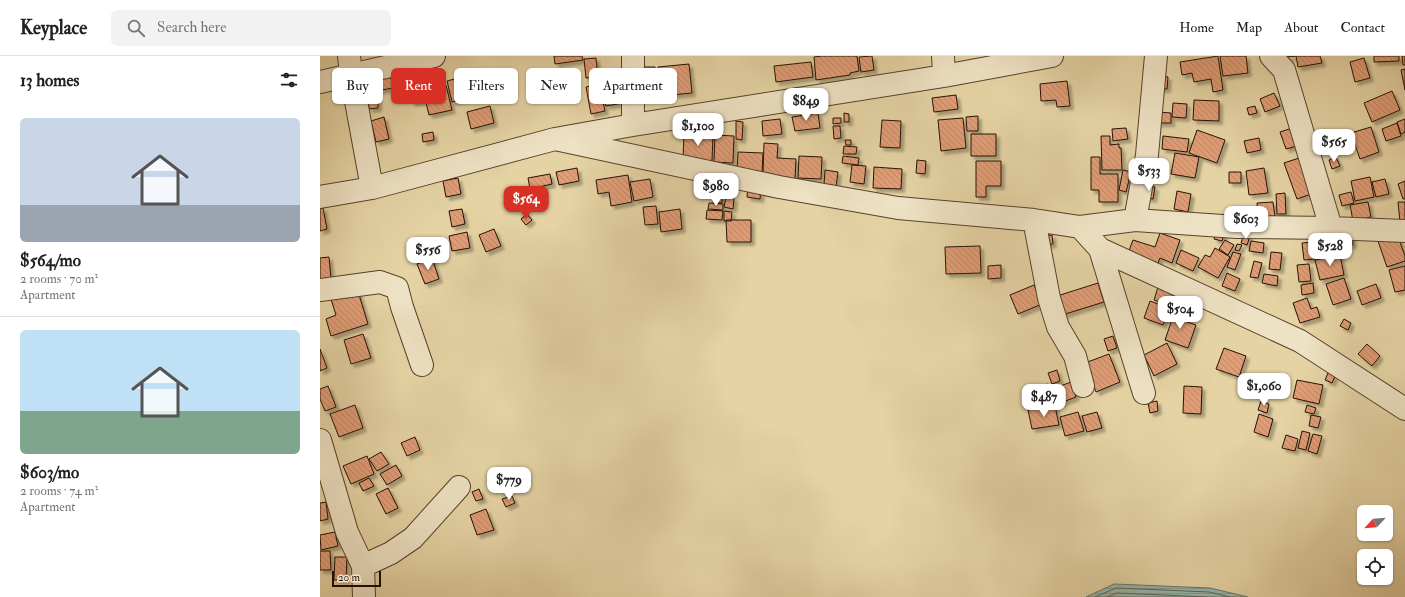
<!DOCTYPE html>
<meta charset="utf-8">
<style>
:root{--surface:#fff;--page:#f2f2f2;--text:#222;--muted:#767676;--line:#e0e0e0;--accent:#d93025}
body{margin:0;font-family:"IM FELL Double Pica",serif;background:var(--page);color:var(--text);height:100vh;display:flex;flex-direction:column;font-size:15px;white-space:nowrap}
*{box-sizing:border-box;margin:0}
p{font-size:13px;color:var(--muted)}
.icon{flex:none;width:22px;height:22px;fill:none;stroke:currentColor;stroke-width:2;stroke-linecap:round;stroke-linejoin:round}
.map{position:relative;flex:1;overflow:hidden}
.drawer{display:flex;flex-direction:column;background:var(--surface);width:320px}
.drawer>*{flex:none}
.hud{position:absolute;left:12px;top:12px;width:380px;height:36px;display:flex;gap:8px}
.needle{width:26px;rotate:244deg}
.fabs{position:absolute;left:1037px;top:449px;display:grid;gap:8px}
.fabs a{display:grid;place-items:center;width:36px;height:36px;border-radius:6px;background:var(--surface);box-shadow:0 1px 3px #0004;font-size:20px}
.scale{position:absolute;left:12px;bottom:10px;width:49px;box-sizing:border-box;padding-left:4px;border:2px solid #271102;border-top:0;font-size:11px;line-height:14px;white-space:nowrap;color:#271102;-webkit-text-stroke:3px #eee2c4;paint-order:stroke}
.price{position:absolute;translate:-50% -34px;padding:0 9px;border-radius:8px;background:#fff;color:#222;font-size:13px;line-height:26px;filter:drop-shadow(0 1px 2px #0008)}
.price::after{content:'';position:absolute;left:50%;top:24px;width:12px;height:9px;margin-left:-6px;background:inherit;clip-path:polygon(0 0,100% 0,50% 100%)}
.price.selected{background:var(--accent);color:#fff}
ul{padding:0;list-style:none}
li{display:grid;align-content:center;gap:8px;height:212px;padding:0 20px}
li+li{border-top:1px solid var(--line)}
li span{display:grid;place-items:center;height:124px;border-radius:6px;color:#555}
li>.icon{margin-inline-start:auto}
span .icon{width:72px;height:72px;fill:#fffc;stroke-width:1}
li b{font-size:17px}
h2{display:flex;justify-content:space-between;align-items:center;height:48px;padding:0 20px;font-size:17px}
.chip{padding:0 14px;border-radius:6px;background:var(--surface);box-shadow:0 1px 3px #0004;font-size:14px;line-height:36px}
.chip.selected{background:var(--accent);color:#fff}
header{display:flex;align-items:center;gap:24px;box-sizing:border-box;height:56px;padding:0 20px;background:var(--surface);border-bottom:1px solid var(--line)}
header strong{font-size:19px}
nav{display:flex;gap:22px;margin-inline-start:auto;font-size:14px}
.search{width:280px;height:36px;background:var(--page);display:flex;align-items:center;gap:10px;box-sizing:border-box;padding:0 14px;border-radius:6px;color:var(--muted);font-size:15px}
main{display:flex;flex:1;min-height:0}
.map>svg:first-child{display:block}
.water{fill:url(#water-rules);stroke:#6a7569}
.lines{fill:none;stroke-linecap:round;stroke-linejoin:round}
.shore{stroke:#5f6458;stroke-width:1}
.building{fill:url(#building-back-hatch);stroke:#271102;filter:url(#shadow)}
.minor-casing{stroke:#56422a;stroke-width:24}
.minor{stroke:#eee2c4;stroke-width:22}
</style>
<header>
<strong>Keyplace</strong>
<div class="search"><svg class="icon" aria-label="search" viewBox="0 0 24 24"><circle cx="10" cy="10" r="6"/><path d="M15 15l6 6"/></svg>Search here</div>
<nav><a>Home</a><a>Map</a><a>About</a><a>Contact</a></nav>
</header>
<main>
<section class="drawer">
<h2>13 homes<svg class="icon" aria-label="filters" viewBox="0 0 24 24"><path d="M4 7h16M4 17h16"/><circle cx="9" cy="7" r="2"/><circle cx="15" cy="17" r="2"/></svg></h2>
<ul>
<li><span style="background:linear-gradient(#c9d6e8 70%,#9aa5b1 0)"><svg class="icon" aria-label="home" viewBox="0 0 24 24"><path d="M3 11l9-7 9 7M6 9v11h12V9"/></svg></span><div><b>$564/mo</b><p>2 rooms · 70 m²</p><p>Apartment</p></div></li>
<li><span style="background:linear-gradient(#bfe0f5 65%,#7fa58c 0)"><svg class="icon" aria-label="home" viewBox="0 0 24 24"><path d="M3 11l9-7 9 7M6 9v11h12V9"/></svg></span><div><b>$603/mo</b><p>2 rooms · 74 m²</p><p>Apartment</p></div></li>
</ul>
</section>
<div class="map">
<svg width="1085" height="541" viewBox="0 0 1085 541">
<defs>
<pattern id="water-rules" width="6" height="5" patternUnits="userSpaceOnUse"><rect width="6" height="5" fill="#97b7ad"/><path d="M0 2.5h6" fill="none" stroke="#829c93"/></pattern>
<pattern id="building-back-hatch" width="6" height="6" patternUnits="userSpaceOnUse"><rect width="6" height="6" fill="#e19d74"/><path d="M-1 5l2 2M0 0l6 6M5-1l2 2" fill="none" stroke="#c18663"/></pattern>
<filter id="shadow"><feDropShadow dx="3.5" dy="3.5" stdDeviation="1" flood-color="#0004"/></filter>
</defs>
<rect width="100%" height="100%" fill="#e5d3a4"/>
<filter id="stains"><feTurbulence type="fractalNoise" baseFrequency=".005" numOctaves="4"/><feColorMatrix values="0 0 0 0 .2 0 0 0 0 .09 0 0 0 0 .02 0 0 0 .5 -.17"/></filter>
<radialGradient id="worn" r=".72"><stop offset=".6" stop-color="#630" stop-opacity="0"/><stop offset="1" stop-color="#630" stop-opacity=".3"/></radialGradient>
<path class="water" d="M794,528L890,532L928,541H766Z"/>
<g class="lines">
<path class="shore" d="M775,541L796,532L889,536L910,541
M787,541L797,537L888,541"/>
</g>
<path class="building" d="M234,0H262L263,4L235,8Z
M502,0H537L539,15L530,17V19L496,24L494,1Z
M552,0L554,14L541,16L539,1Z
M898,0L903,34L893,36L891,23L874,26L872,17L862,19L860,6Z
M900,0H926L928,17L903,20Z
M967,0H1000L1002,7L978,11L976,0L967,1Z
M1054,0H1079V5L1054,6Z
M1082,0H1085V9H1083Z
M276,2L278,21L266,22L264,3Z
M1044,2L1050,22L1035,26L1030,6Z
M491,6L493,21L456,26L454,10Z
M369,8L372,37L340,40L338,11Z
M322,11H335V30H322Z
M69,13L73,32L50,36L47,18Z
M1085,13V34L1081,14Z
M153,18L158,40L132,46L127,25Z
M839,20L848,21L847,33H838Z
M305,23L309,46L286,50L281,28Z
M747,25L750,50L737,51L736,44L721,45L720,28Z
M279,28L285,55L271,58L266,31Z
M126,29L132,54L109,59L103,34Z
M101,32L103,45L92,47L89,35Z
M1072,35L1080,54L1052,66L1044,47Z
M954,37L960,50L945,56L940,43Z
M636,39L638,53L614,56L612,42Z
M58,43V52L49,53L48,44Z
M874,44L899,45V65L873,64Z
M853,47L867,48L866,62L852,61Z
M170,50L174,67L151,73L147,56Z
M935,50L937,57L929,59L927,52Z
M838,56L851,57V67H837Z
M498,57L500,72L475,75L472,61Z
M524,57L529,58V66H524Z
M658,60V75H647L646,61Z
M64,61L69,83L56,86L51,65Z
M513,62H521V67L513,68Z
M643,62L646,92L621,95L618,64Z
M460,63L462,78L443,80L442,65Z
M1085,63V76L1081,78L1077,66Z
M562,64L581,65L580,92L560,91Z
M416,65L423,66L422,84L416,83Z
M1077,67L1081,80L1066,85L1062,73Z
M513,70H520L521,82L514,83Z
M1051,71L1059,96L1040,103L1031,77Z
M806,72L808,83L793,85L792,73Z
M972,72L977,90L966,93L960,76Z
M877,74L905,84L897,107L869,97Z
M113,76L114,84L103,86L102,78Z
M364,77L393,78L392,105L363,104Z
M651,78H676V100H651Z
M395,79L414,80L413,107L394,106Z
M781,80H790V89L799,88V92H801L802,114H782Z
M843,80L869,83L867,96L842,93Z
M939,82L941,94L927,97L924,85Z
M525,84H531V89H526Z
M444,87L458,88L457,102L476,103L475,123L449,122V117H443Z
M524,90L537,91L536,98H523Z
M418,96L443,97L442,117L417,116Z
M855,97L879,101L875,122L851,118Z
M479,100L502,101L501,123L478,122Z
M523,100L539,102L538,109L522,107Z
M771,101H780V118H798V146H779V134H771Z
M982,101L994,137L977,143L964,107Z
M1016,101L1020,110L1012,113L1009,104Z
M597,104L606,105L605,118L596,117Z
M656,105H681V130H666V141H656Z
M532,109L546,110L544,128L530,126Z
M554,111L582,113L581,133L553,132Z
M257,112L259,125L239,129L236,116Z
M944,112L948,137L929,139L926,115Z
M505,114L518,116L516,131L504,129Z
M803,114L811,116L806,136L799,134Z
M909,116H921V127H909Z
M230,118L232,128L210,133L208,122Z
M308,119L312,146L291,150L289,136L278,138L276,124Z
M1050,121L1054,141L1035,145L1031,125Z
M138,122L141,138L126,141L123,125Z
M330,123L333,141L314,145L310,126Z
M1065,123L1069,138L1056,141L1052,126Z
M1085,125V143H1083L1078,128Z
M428,130L441,131L440,143L427,141Z
M826,130L835,131L833,143L823,141Z
M857,135L871,138L868,156L854,153Z
M1031,136L1034,147L1022,150L1019,139Z
M394,137L402,138V147L393,146Z
M965,137L966,158H957L956,138Z
M406,141L414,142L413,153L404,151Z
M953,146L955,161L938,163L937,147Z
M1048,146L1051,161L1033,165L1030,149Z
M1078,146H1085V166H1080Z
M389,147L403,148V154L388,153Z
M336,150L338,168L325,169L323,151Z
M0,152H3L7,173L0,175Z
M142,153L145,168L132,171L129,155Z
M360,153L362,173L341,176L339,156Z
M387,154L403,155L402,164L386,163Z
M404,155L412,156L411,165H404Z
M207,158L212,164L206,169L201,163Z
M406,164H431V186H407Z
M174,173L181,190L166,196L159,179Z
M896,174L905,176L902,185L894,183Z
M147,176L150,192L132,195L129,180Z
M840,177L860,184L852,207L840,202L838,207L808,197L813,184L835,191Z
M1032,177L1033,189L1019,190L1018,178Z
M924,178L930,180L927,189L921,187Z
M1077,178L1085,200V205L1067,211L1058,185Z
M732,179L733,188L725,189L724,180Z
M905,184L914,189L908,199L899,193Z
M931,185L944,187L943,197L929,195Z
M993,186L995,203L984,204L982,187Z
M917,188L922,189L919,195L915,194Z
M660,190L661,217L626,218L625,191Z
M895,192L910,201L898,222L878,211L885,199L890,201Z
M861,194L879,202L873,215L856,207Z
M913,196L921,198L915,214L907,211Z
M951,196L962,197L960,214L949,213Z
M1020,199L1024,219L1000,224L995,204Z
M9,201L11,222L0,223V202Z
M112,202L119,223L105,228L97,208Z
M934,205L942,207L938,222L930,221Z
M989,208L991,225L979,226L977,209Z
M681,209V222L668,223V210Z
M1085,210V234L1075,236L1069,214Z
M907,217L920,223L915,235L902,230Z
M944,218L958,220L957,230L942,227Z
M1024,222L1031,243L1013,249L1006,228Z
M778,227L784,246L742,259L737,240Z
M993,227L994,237L982,239L981,229Z
M1056,228L1061,242L1042,249L1037,235Z
M714,229L722,248L698,258L690,239Z
M838,231L855,236L850,250L834,244Z
M37,232L48,268L11,280L6,263L16,259L10,240Z
M857,234L864,237L861,244L854,242Z
M987,242L991,253L997,251L1000,261L980,267L973,247Z
M830,245L849,252L843,269L824,262Z
M856,252L865,256L862,264L876,269L868,292L845,284Z
M1024,263L1031,267L1028,274L1020,270Z
M43,278L51,302L31,308L24,284Z
M793,280L797,292L788,295L784,283Z
M847,287L857,308L834,320L824,299Z
M1047,288L1060,300L1052,310L1038,298Z
M904,292L926,300L919,321L896,313Z
M0,293L7,312L0,315Z
M789,298L800,326L776,336L765,307Z
M1010,312L1017,315L1012,327L1005,324Z
M737,314L740,325L732,328L728,317Z
M977,324L1003,329L999,348L973,342Z
M751,326L756,341L740,347L735,332Z
M728,328L733,341L724,345L719,331Z
M8,330L16,351L5,355L0,343V333Z
M864,330L882,331L881,358L863,357Z
M837,345L838,355L830,357L828,347Z
M941,345L949,348L947,357L938,354Z
M35,349L43,372L19,381L10,358Z
M987,349L996,352L994,358L985,356Z
M735,350L739,369L712,373L708,354Z
M758,356L764,375L745,380L740,361Z
M777,356L782,372L767,376L762,360Z
M939,358L953,363L948,381L934,376Z
M991,359L1001,361L998,372L989,370Z
M982,375L990,377L986,394L978,392Z
M993,378L1002,380L997,398L988,395Z
M966,379L978,383L975,395L962,392Z
M95,381L100,394L87,400L81,387Z
M61,396L69,408L57,415L49,403Z
M47,400L54,418L31,428L23,410Z
M76,409L82,420L67,429L60,418Z
M49,422L54,430L43,435L39,427Z
M68,432L78,452L66,458L56,438Z
M159,433L163,443L156,445L152,436Z
M192,440L195,447L186,451L182,443Z
M6,446L8,463L0,465V447Z
M166,453L174,474L157,479L150,459Z
M15,476L18,490L1,494L0,479Z
M0,495H10L11,514H0Z
M15,501H27L26,524H14Z"/>
<g class="lines">
<defs>
<path id="minor" d="M29,0L31,18L52,132
M313,0V69
M623,0L624,20
M951,0L964,14L1011,172
M0,26L114,0
M235,83L459,131L578,152L714,164L760,171L815,164L917,171L1011,172L1085,175
M0,141L52,132L235,83L313,69L624,20L732,0
M714,164L729,242L738,271L755,300L763,330
M815,164L827,99L836,0
M760,171L780,193L980,285L1085,353
M780,193L824,337
M0,234L60,226L77,232L82,251L102,309
M0,384L27,476L43,510L44,541
M43,510L71,497L93,482L139,431"/>
</defs>
<use href="#minor" class="minor-casing"/>
<use href="#minor" class="minor"/>
</g>
<rect width="100%" height="100%" filter="url(#stains)"/>
<rect width="100%" height="100%" fill="url(#worn)"/>
</svg>
<div class="fabs">
<a><svg class="needle" viewBox="-14 -14 28 28"><path d="M0-13l5 13h-10z" fill="#e53935"/><path d="M0 13l5-13h-10z" fill="#767676"/></svg></a>
<a><svg class="icon" aria-label="locate" viewBox="0 0 24 24"><circle cx="12" cy="12" r="6"/><path d="M12 2v4M12 18v4M2 12h4M18 12h4"/></svg></a>
</div>
<div class="scale">20 m</div>
<b class="price" style="left:486px;top:66px">$849</b>
<b class="price" style="left:378px;top:91px">$1,100</b>
<b class="price" style="left:1014px;top:107px">$565</b>
<b class="price" style="left:829px;top:136px">$533</b>
<b class="price" style="left:396px;top:151px">$980</b>
<b class="price selected" style="left:206px;top:164px">$564</b>
<b class="price" style="left:926px;top:184px">$603</b>
<b class="price" style="left:1010px;top:211px">$528</b>
<b class="price" style="left:108px;top:215px">$556</b>
<b class="price" style="left:860px;top:274px">$504</b>
<b class="price" style="left:944px;top:351px">$1,060</b>
<b class="price" style="left:724px;top:362px">$487</b>
<b class="price" style="left:189px;top:445px">$779</b>
<div class="hud">
<a class="chip">Buy</a>
<a class="chip selected">Rent</a>
<a class="chip">Filters</a>
<a class="chip">New</a>
<a class="chip">Apartment</a>
</div>
</div>
</main>
